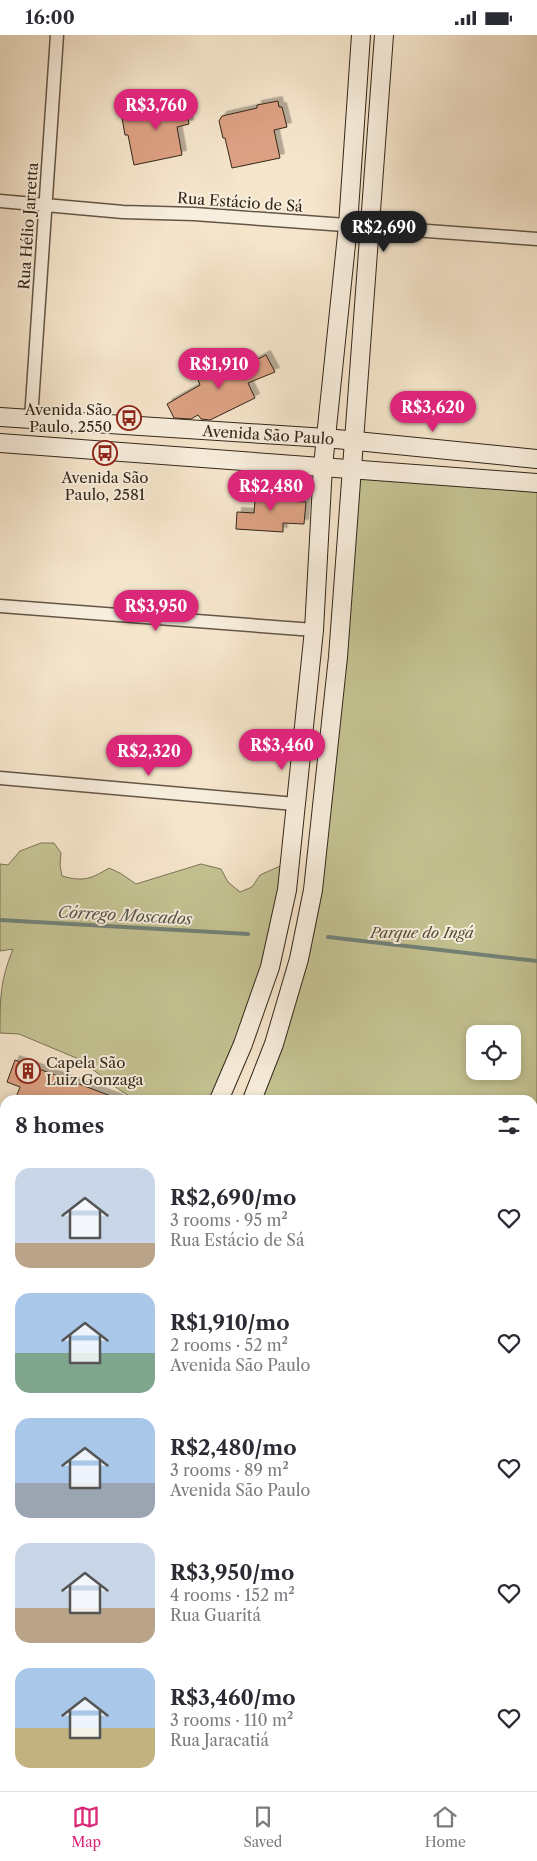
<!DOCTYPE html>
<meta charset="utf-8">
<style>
:root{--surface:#fff;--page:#f2f2f3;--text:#2b2b33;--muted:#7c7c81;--line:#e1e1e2;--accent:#db2777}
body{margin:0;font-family:"Libre Caslon Text",serif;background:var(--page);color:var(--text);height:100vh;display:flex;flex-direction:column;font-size:19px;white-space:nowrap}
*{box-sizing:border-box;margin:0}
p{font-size:16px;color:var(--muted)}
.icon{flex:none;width:28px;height:28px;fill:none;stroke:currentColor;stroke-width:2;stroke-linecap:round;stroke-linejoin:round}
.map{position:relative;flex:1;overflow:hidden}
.side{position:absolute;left:0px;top:1060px;width:538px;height:696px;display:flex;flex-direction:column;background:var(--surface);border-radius:15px 15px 0 0;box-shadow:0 2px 8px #0003}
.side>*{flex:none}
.tools{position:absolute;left:466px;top:990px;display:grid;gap:10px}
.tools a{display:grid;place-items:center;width:55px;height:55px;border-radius:10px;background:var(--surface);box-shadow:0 2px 8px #0003;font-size:25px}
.price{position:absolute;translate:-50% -42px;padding:0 11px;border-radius:18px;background:var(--accent);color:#fff;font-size:16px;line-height:32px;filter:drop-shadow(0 1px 2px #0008)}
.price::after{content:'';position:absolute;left:50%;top:30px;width:15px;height:11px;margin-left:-8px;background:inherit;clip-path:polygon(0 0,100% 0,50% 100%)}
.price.current{background:#222;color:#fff}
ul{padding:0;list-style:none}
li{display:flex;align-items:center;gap:15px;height:125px;padding:0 15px}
li span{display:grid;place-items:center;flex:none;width:140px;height:100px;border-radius:15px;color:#555}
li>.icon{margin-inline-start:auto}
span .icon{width:60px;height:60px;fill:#fffc;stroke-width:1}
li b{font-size:21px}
h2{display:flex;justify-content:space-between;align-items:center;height:60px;padding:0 15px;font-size:21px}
.status{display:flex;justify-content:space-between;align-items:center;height:35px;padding:0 25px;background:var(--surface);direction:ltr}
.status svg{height:14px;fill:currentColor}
.tab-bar{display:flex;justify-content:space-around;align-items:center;height:70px;border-top:1px solid var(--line);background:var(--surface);font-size:14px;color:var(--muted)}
.tab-bar a{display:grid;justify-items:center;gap:2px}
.tab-bar .current{color:var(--accent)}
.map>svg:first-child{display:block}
.green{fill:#c4c292;stroke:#7c7456;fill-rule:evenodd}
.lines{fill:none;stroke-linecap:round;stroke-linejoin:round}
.stream{stroke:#728277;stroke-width:4}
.building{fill:#dca183;stroke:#332619;filter:url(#shadow)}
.street-casing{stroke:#645646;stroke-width:15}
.secondary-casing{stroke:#332619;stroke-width:20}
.path{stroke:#332619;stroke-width:2.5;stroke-dasharray:1 2.5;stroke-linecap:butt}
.street{stroke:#f8eedd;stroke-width:12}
.secondary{stroke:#f8eedd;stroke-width:18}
.labels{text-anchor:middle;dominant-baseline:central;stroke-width:4;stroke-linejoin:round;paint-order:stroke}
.street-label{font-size:15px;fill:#332619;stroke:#f8eedd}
.poi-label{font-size:15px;fill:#332619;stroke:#f8eedd;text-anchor:end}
.park-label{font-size:15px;font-style:italic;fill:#574d37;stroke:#f8eedd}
.water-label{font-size:16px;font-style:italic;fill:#525448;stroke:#f8eedd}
</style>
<div class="status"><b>16:00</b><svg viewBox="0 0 49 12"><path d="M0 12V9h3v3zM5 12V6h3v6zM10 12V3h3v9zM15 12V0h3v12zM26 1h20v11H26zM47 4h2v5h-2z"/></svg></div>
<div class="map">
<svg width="537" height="1756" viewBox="0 0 537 1756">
<defs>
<filter id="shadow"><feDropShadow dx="4.5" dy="-4.5" stdDeviation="0" flood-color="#0004"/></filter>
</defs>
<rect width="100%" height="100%" fill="#f5e5cb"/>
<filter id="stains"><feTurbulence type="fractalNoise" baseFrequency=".004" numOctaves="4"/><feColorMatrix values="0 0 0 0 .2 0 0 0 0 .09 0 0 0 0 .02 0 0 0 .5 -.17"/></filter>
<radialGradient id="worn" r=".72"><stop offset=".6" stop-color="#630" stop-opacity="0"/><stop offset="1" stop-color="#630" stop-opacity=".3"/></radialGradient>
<path class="green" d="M356,437L537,452V1252H532V1065H254L301,926ZM475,999H512V1036H475Z
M41,808H54L61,818L60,830L62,841C83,847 91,844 109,833L120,838L136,849L201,829L221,834L228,847L240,857L252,852L260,840L289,827L268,931L215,1065H135L111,1049L81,1025L19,999L0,998C0,964 0,946 13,914L0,916V829L8,830L20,816Z
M5,1398V1479L0,1482V1400Z"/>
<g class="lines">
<path class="stream" d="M0,885L248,899
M328,902L537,926"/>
</g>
<path class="building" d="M180,63L182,69H185L189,89L177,92L182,120L134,130L128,100H125L122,83L124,78L159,71V67Z
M278,66L279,72H282L287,92L274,95L280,123L232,133L225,103H223L219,86L222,81L257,73V70Z
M266,320L275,337L248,348L255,363L210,385L201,384L198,380L191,384L174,383L167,369L200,350L192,329L207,321L217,339L235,330L237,335Z
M256,452L278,453L285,466L306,467L304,489L283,488V497L236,494L237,477L254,478Z
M15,1025L119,1064V1065H15L20,1052L7,1047Z"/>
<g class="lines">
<defs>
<path id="street" d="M0,166L123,177L194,179L537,204
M31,384L57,0
M0,571L314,595
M0,743L295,769
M532,1363L537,1360
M532,1581L537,1578
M532,1649L537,1657
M0,1666L5,1663
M232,1756L241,1751"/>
<g id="secondary">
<path id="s1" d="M0,382L326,403L537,424"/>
<path d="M0,408L537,448"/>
<path d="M219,1065L243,1009L270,932L287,855L314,595L323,431L348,190L361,0"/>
<path d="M252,1065L274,1009L299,924L313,855L338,622L384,0"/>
<path d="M532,1264H537"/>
<path d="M532,1288L537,1289"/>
<path d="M0,1369L5,1366"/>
<path d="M0,1400L5,1398"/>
<path d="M0,1485L5,1494"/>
<path d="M146,1751L149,1756"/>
<path d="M182,1751L184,1756"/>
</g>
</defs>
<use href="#street" class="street-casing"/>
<use href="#secondary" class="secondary-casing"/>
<path class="path" d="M5,1458L3,1463L5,1465"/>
<use href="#street" class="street"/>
<use href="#secondary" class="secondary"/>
</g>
<defs>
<symbol id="bus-ring" viewBox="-11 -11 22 22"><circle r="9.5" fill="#f8eedd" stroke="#8f2418" stroke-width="1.5"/><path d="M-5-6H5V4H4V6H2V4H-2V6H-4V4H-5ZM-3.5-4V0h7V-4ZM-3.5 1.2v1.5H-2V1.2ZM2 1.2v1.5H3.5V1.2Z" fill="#8f2418"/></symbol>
<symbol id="building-ring" viewBox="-11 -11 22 22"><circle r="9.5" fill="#f8eedd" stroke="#8f2418" stroke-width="1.5"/><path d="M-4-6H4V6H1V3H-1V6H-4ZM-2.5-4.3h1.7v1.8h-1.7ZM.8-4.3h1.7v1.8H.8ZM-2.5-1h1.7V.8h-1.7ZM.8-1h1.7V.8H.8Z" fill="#8f2418"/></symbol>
</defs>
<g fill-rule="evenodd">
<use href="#bus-ring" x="115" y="369" width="28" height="28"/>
<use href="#bus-ring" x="91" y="404" width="28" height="28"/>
<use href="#building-ring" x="14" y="1022" width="28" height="28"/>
</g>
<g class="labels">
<g class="street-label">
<text transform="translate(240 167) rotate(4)">Rua Estácio de Sá</text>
<text transform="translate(28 191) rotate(-86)">Rua Hélio Jarretta</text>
<text stroke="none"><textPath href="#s1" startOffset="269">Avenida São Paulo</textPath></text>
</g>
<g class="poi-label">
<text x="112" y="374">Avenida São<tspan x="112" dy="17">Paulo, 2550</tspan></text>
<text x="105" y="442" text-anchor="middle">Avenida São<tspan x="105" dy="17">Paulo, 2581</tspan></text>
<text x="46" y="1027" text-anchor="start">Capela São<tspan x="46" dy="17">Luiz Gonzaga</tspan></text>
</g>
<g class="park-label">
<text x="422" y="897">Parque do Ingá</text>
</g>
<g class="water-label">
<text transform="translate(125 880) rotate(3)">Córrego Moscados</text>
</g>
</g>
<rect width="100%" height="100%" filter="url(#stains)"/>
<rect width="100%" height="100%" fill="url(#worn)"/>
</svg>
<div class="tools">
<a><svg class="icon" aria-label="locate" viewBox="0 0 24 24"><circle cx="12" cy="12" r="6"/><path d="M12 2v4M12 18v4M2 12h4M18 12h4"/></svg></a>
</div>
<b class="price" style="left:156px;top:96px">R$3,760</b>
<b class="price current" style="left:384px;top:218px">R$2,690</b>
<b class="price" style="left:219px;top:355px">R$1,910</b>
<b class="price" style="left:433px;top:398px">R$3,620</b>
<b class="price" style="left:271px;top:477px">R$2,480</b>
<b class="price" style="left:156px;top:597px">R$3,950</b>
<b class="price" style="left:282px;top:736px">R$3,460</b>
<b class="price" style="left:149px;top:742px">R$2,320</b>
<section class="side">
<h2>8 homes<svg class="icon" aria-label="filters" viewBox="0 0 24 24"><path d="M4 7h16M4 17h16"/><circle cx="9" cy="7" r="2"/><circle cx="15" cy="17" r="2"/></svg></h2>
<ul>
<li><span style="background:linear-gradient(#c9d6e8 75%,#b9a48a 0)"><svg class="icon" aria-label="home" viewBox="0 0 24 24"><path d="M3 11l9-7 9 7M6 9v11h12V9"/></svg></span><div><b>R$2,690/mo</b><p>3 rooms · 95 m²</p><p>Rua Estácio de Sá</p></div><svg class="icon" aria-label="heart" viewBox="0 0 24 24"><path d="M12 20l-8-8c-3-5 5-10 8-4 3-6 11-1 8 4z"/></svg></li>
<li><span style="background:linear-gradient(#a9c7e8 60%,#7fa58c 0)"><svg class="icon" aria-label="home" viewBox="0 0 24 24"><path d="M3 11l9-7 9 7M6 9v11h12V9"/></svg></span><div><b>R$1,910/mo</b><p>2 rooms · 52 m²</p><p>Avenida São Paulo</p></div><svg class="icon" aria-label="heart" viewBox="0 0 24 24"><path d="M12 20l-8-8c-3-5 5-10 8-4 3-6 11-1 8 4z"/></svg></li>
<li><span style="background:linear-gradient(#a9c7e8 65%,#9aa5b1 0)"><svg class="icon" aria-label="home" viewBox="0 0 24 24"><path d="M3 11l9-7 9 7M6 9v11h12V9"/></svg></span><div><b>R$2,480/mo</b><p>3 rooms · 89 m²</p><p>Avenida São Paulo</p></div><svg class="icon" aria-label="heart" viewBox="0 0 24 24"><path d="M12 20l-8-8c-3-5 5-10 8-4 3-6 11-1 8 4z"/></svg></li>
<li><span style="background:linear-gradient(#c9d6e8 65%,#b9a48a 0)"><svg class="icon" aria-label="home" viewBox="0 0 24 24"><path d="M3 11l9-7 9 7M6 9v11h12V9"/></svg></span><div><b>R$3,950/mo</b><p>4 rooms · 152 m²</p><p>Rua Guaritá</p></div><svg class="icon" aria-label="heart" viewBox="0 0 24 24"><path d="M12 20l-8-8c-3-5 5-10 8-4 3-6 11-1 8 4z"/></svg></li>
<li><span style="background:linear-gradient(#a9c7e8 60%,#c2b280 0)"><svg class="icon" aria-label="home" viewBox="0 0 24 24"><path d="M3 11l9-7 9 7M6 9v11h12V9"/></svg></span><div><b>R$3,460/mo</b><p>3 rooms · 110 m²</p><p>Rua Jaracatiá</p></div><svg class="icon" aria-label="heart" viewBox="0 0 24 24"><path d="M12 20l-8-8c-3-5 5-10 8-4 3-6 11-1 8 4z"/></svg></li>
</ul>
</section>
</div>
<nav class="tab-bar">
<a class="current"><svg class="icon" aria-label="map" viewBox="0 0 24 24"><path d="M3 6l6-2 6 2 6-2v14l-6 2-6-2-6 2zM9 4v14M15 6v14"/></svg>Map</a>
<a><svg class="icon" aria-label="saved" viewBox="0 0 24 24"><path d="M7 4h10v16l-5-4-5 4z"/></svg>Saved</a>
<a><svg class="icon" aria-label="home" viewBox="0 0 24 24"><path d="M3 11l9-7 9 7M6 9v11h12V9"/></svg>Home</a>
</nav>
